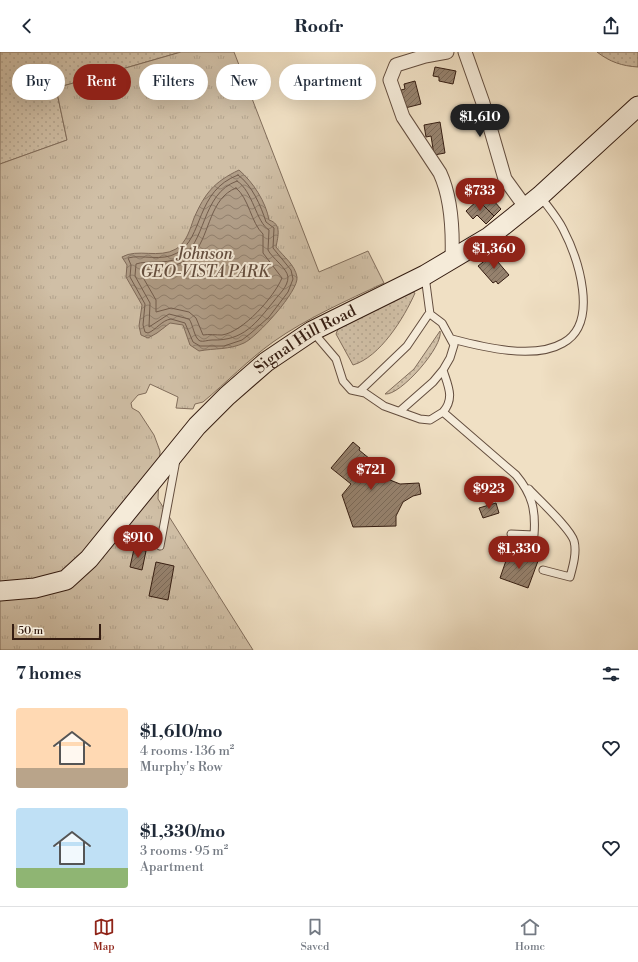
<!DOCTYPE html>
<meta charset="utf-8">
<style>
:root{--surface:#fff;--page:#f2f2f3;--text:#1f2937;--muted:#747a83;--line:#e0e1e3;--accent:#8f2418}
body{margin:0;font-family:"Libre Bodoni",serif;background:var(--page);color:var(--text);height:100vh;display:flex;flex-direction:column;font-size:15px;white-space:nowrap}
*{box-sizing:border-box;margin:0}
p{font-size:13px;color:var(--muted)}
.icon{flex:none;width:22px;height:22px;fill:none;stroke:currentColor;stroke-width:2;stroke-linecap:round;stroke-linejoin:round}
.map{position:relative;height:598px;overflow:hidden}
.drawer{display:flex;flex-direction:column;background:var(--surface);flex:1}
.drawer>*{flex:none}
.banner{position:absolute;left:12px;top:12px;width:400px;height:36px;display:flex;gap:8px}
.scale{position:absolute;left:12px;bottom:10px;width:89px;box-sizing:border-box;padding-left:4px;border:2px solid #341c11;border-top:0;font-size:11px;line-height:14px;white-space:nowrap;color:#341c11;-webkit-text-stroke:3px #f5ebd9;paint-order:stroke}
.price{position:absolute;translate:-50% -34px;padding:0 9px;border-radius:14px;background:var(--accent);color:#fff;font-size:13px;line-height:26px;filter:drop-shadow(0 1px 2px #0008)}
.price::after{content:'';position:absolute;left:50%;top:24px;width:12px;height:9px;margin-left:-6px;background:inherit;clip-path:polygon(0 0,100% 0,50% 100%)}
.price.selected{background:#222;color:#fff}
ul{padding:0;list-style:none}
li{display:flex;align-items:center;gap:12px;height:100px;padding:0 16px}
li span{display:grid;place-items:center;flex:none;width:112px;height:80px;border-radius:4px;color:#555}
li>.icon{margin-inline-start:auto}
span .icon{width:48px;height:48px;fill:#fffc;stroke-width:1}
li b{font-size:17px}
h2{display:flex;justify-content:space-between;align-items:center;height:48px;padding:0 16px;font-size:17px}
.pill{padding:0 14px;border-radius:18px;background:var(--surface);box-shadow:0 4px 16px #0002;font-size:14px;line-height:36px}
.pill.selected{background:var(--accent);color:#fff}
header{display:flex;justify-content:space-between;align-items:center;height:52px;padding:0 16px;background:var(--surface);font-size:18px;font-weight:800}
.tabs{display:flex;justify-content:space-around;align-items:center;height:56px;border-top:1px solid var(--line);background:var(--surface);font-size:11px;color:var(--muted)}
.tabs a{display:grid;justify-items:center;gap:2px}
.tabs .selected{color:var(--accent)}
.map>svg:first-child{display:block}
.grass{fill:url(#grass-dots);stroke:#826e5c}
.park{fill:url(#park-tufts);stroke:#826e5c}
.water{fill:url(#water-waves);stroke:#7e6958}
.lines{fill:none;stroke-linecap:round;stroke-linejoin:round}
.shore{stroke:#725c4c;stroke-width:1}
.building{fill:url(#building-hatch);stroke:#341c11}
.lane-casing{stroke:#634d3e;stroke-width:9}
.street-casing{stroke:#634d3e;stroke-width:15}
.secondary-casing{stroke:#341c11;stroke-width:21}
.lane{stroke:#f5ebd9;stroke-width:7}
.street{stroke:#f5ebd9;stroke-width:13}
.secondary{stroke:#f5ebd9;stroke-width:19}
.labels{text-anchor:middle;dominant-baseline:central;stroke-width:4;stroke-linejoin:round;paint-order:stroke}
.park-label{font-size:16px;font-style:italic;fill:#634d3e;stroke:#f5ebd9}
.street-label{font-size:16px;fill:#341c11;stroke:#f5ebd9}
</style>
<header><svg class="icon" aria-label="back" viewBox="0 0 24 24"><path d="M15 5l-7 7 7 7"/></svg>Roofr<svg class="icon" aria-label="share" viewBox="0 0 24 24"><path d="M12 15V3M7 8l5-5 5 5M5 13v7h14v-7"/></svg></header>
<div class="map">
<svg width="638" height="598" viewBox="0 0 638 598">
<defs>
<pattern id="grass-dots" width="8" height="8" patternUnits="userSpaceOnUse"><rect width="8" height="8" fill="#d0bfa6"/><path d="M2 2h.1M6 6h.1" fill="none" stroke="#b3a48e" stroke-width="1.8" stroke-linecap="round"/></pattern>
<pattern id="park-tufts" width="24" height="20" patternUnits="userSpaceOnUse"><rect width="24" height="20" fill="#d0bfa6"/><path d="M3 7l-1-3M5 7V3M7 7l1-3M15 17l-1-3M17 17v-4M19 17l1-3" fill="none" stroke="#b3a48e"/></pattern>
<pattern id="water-waves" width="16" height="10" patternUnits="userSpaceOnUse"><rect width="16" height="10" fill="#b09d87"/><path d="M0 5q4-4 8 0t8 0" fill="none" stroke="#907f6d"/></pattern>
<pattern id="building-hatch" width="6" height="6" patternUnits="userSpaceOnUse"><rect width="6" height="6" fill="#96826e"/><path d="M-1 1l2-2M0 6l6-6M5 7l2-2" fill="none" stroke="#7b6a59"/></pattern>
</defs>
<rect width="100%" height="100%" fill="#f0e0c4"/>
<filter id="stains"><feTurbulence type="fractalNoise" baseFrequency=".005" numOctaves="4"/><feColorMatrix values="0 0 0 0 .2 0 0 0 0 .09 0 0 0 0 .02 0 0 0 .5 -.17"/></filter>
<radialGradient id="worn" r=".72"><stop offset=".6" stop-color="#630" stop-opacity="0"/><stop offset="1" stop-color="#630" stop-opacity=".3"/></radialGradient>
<path class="grass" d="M0,0H181L56,36L67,88L0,112Z
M597,0H638V15C622,14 610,10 597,0Z
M413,240L415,241C404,266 380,305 353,313L336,282L338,277Z
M440,279C444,294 400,344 385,342L414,317Z"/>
<path class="park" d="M181,0H234L319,220L368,199L384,231C346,249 307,266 273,290C248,308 227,330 203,350L195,352L193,357L176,356L178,345L150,332L146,341L138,343L131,351L132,356L139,360L154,383L160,399L158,447L253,598H0V112L67,88L56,36Z"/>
<path class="water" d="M239,118C253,130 266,150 269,168C282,172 278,184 276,195C284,205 295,213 297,225C299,239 257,285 244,291C229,298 215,296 199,299L190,293L183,273L170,271L157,281L148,286L141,283L139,274L142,253L126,225L127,213L122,205C137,196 159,207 176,197C187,190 190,177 194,166C205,141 214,130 239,118Z"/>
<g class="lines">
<path class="shore" d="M238,123C252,133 261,154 266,170L274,176L273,196L291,218L293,227L288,240L269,265L251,281L242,288L224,294H200L193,290L185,271L171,267C162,268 156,278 148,281L145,280L143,273L145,252L130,225L131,213L128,206C141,202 162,210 177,201C204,186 195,139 238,123Z
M237,129C253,139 256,170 269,178L268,198C272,206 287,216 288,225C288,235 279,242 274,249C256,271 244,289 212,288C208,288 203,290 200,289C194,286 193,272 189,267L169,262L149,275L150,251L135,224L136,212C147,208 164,213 179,206C207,193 200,142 237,129Z
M236,136C249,146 251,171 263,182V201L282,226C274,245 243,280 222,283C216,283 209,282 203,283L196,266L189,260L171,256L156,260V248L141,222V219C145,217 149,218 153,217C169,216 184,213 195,200C210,181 210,146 236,136Z"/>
</g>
<path class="building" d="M435,15L456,19L453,32L439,29V25L433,24Z
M415,29L421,52L405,56L401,38L405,37L404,32Z
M440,70L445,101L434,103L431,84L426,85L424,73Z
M486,140L501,157L494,164L478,148Z
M478,148L494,164L486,172L477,163L473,167L466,159Z
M492,203L509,223L498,232L496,229L493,231L478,214Z
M353,390L360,396L359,398L381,416L378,420L385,426L400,432L419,431L421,442L413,444L403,450L396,464V474L353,475L342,443L351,432L331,416Z
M496,451L499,461L483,466L479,456Z
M134,497L146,499L142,518L130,515Z
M509,500L538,509L528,536L500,526Z
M156,510L174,514L168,548L149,544Z"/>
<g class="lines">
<defs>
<path id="lane" d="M425,224L430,262
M430,262L442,271L454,293L450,306L443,318C448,334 455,346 443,360
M313,280L336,307L343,329L351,338L365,341L384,354L420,367L430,368L443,360L516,423C532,442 536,458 534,483L511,482
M452,287C483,295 534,308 563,291C600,271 578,206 563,177C557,165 548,155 540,144
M360,339L407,294L428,263L430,262
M400,359L433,330L443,318
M529,437C539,448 570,476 574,489C577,500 573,514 570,525L543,518
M160,494L176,408"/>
<path id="street" d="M447,0L425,4L396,13L390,28L403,65L440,121C452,147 453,179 452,207
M465,0L483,51L505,127L526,156"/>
<g id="secondary">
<path id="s1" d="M0,539L35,536L66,528L89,507L197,374L227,344L266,310L312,279L425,223L489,185L540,144L638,54"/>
</g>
</defs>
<use href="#lane" class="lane-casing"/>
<use href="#street" class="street-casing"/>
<use href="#secondary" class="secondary-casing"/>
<use href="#lane" class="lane"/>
<use href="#street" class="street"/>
<use href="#secondary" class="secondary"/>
</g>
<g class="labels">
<g class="park-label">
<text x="205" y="202">Johnson<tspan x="205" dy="18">GEO-VISTA PARK</tspan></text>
</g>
<g class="street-label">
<text stroke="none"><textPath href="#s1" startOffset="409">Signal Hill Road</textPath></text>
</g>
</g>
<rect width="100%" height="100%" filter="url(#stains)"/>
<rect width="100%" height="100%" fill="url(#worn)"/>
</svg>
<div class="scale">50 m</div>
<b class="price selected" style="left:480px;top:86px">$1,610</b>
<b class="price" style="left:480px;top:160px">$733</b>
<b class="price" style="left:494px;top:218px">$1,360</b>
<b class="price" style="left:371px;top:439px">$721</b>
<b class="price" style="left:489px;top:458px">$923</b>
<b class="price" style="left:138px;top:507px">$910</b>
<b class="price" style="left:519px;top:518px">$1,330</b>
<div class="banner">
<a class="pill">Buy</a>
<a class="pill selected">Rent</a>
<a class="pill">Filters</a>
<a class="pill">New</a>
<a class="pill">Apartment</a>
</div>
</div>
<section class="drawer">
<h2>7 homes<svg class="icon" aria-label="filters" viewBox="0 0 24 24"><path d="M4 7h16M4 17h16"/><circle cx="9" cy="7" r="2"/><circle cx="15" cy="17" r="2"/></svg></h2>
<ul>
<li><span style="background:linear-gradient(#ffd9b3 75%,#b9a48a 0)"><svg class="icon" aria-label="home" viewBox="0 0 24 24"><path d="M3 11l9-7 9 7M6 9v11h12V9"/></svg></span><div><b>$1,610/mo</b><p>4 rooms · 136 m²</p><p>Murphy's Row</p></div><svg class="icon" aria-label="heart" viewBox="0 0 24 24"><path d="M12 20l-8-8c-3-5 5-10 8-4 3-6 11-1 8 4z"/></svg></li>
<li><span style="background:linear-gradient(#bfe0f5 75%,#8fb573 0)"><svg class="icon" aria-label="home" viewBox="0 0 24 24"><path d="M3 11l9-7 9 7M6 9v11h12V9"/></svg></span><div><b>$1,330/mo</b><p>3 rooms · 95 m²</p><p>Apartment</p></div><svg class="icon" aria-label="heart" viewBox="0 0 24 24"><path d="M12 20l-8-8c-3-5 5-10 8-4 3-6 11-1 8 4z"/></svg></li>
</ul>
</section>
<nav class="tabs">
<a class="selected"><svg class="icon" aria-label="map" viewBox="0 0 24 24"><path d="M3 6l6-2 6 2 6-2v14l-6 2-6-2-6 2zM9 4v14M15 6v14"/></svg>Map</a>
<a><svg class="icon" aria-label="saved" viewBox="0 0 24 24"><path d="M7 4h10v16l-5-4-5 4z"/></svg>Saved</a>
<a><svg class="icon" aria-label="home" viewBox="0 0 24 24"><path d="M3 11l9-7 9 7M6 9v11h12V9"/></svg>Home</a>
</nav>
